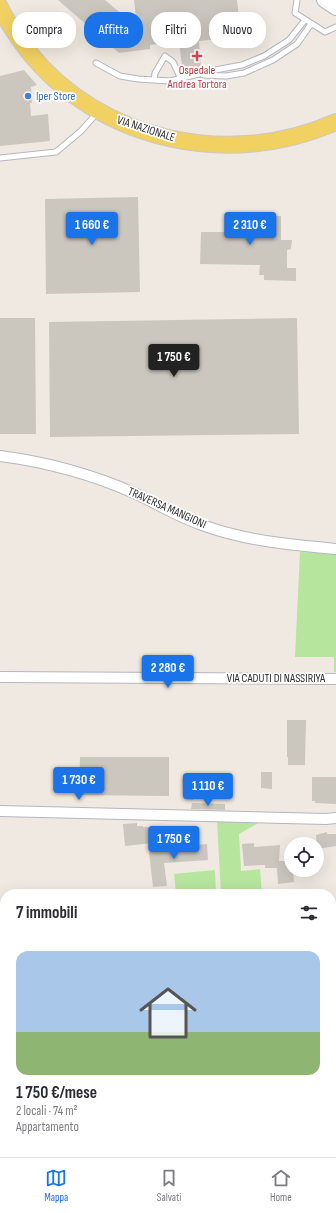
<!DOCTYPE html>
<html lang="it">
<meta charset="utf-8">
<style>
:root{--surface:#fff;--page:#f2f2f3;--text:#2b2b33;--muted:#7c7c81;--line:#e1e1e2;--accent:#1a73e8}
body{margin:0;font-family:"Sofia Sans Condensed",sans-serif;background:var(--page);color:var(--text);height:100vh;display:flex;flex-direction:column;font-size:15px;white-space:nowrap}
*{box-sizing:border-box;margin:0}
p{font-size:13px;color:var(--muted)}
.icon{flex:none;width:22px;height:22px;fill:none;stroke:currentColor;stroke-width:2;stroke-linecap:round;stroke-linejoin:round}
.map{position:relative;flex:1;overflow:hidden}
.panel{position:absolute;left:0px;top:889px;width:336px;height:268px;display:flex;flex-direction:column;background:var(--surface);border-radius:16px 16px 0 0;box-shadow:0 4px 16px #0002}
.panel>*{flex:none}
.hud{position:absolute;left:12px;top:12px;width:312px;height:36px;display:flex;gap:8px}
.tools{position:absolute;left:284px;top:837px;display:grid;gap:8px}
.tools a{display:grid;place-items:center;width:40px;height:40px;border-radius:50%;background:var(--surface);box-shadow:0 4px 16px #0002;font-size:20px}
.price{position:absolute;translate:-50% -34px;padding:0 9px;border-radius:4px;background:var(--accent);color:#fff;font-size:13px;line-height:26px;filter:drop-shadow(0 1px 2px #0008)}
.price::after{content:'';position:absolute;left:50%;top:24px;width:12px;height:9px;margin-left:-6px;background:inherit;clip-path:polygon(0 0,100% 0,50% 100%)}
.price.on{background:#222;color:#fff}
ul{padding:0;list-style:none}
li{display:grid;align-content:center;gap:8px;height:212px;padding:0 16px}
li+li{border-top:1px solid var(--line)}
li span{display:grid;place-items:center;height:124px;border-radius:12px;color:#555}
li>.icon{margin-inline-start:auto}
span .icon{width:72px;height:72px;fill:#fffc;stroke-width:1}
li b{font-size:17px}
h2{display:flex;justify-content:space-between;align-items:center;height:48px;padding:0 16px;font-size:17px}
.pill{padding:0 14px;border-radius:16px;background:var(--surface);box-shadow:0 4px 16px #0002;font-size:14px;line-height:36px}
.pill.on{background:var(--accent);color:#fff}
.tabs{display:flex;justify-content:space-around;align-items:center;height:56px;border-top:1px solid var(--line);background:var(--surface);font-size:11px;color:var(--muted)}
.tabs a{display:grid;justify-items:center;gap:2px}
.tabs .on{color:var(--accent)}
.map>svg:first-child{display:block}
.green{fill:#b6e59e}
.building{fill:#cbc7bf}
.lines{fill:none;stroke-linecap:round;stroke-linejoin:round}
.service-casing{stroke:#b4b7c1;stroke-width:7}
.minor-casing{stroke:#b4b7c1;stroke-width:12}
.secondary-casing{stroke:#b4b7c1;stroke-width:16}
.primary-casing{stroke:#c9c9c9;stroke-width:18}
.service{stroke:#fff;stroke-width:5}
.minor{stroke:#fff;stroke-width:10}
.secondary{stroke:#fff;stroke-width:14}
.primary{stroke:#f2d163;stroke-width:16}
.health-dot{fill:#e0444e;stroke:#fff;stroke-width:1.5}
.shop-dot{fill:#3f7fe0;stroke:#fff;stroke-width:1.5}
.labels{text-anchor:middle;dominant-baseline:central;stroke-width:3.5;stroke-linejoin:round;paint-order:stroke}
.health-label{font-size:12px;fill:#be3a42;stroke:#fff}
.shop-label{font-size:12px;fill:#366cbe;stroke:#fff;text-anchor:start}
.street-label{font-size:12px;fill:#2e2e2e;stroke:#fff}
</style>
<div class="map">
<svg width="336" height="1157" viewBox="0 0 336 1157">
<rect width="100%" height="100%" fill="#efe9e1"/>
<path class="green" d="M300,552L336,554V672H334V657H295Z
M217,820L258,823L239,834L241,871L260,869L262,894H221Z
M215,870L216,894H176L174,874Z"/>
<path class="building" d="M58,0H105L137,27L134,0H237L241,37L199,41L201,69L183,74L179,42L150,45V49L119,53Z
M24,70L37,85L31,87L32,102L30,104L31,116L48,114L50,141L0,146V76Z
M138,197L140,292L46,294L45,199Z
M229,215L281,216V240H292L291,249L287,250V268H296V281L264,280V275H259L260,265L200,264L201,232H228Z
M0,318H35L36,434H0Z
M297,318L299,434L50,437L49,322Z
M287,720H306L305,765H288V757H287Z
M80,757H169V796L79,795Z
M261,772H272V789L261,788Z
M312,777H336V804L315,803V801H312Z
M198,779V790L193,791V800L184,799L182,780Z
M192,803L225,804V810L191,809Z
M137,823V826H143V827H151L153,843L125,846L123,824Z
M327,832V834H336V846L317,849L316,835Z
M254,843V847L280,845L279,861H291V870H293L294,882L278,884L277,868H265V865L244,866L242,844Z
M207,844L208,860L164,863L167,886L153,887L149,852L173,850V847Z"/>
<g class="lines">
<defs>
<path id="service" d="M297,0L295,13L325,32L336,27
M96,63L120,76L138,79L154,80
M203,75L226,76L244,73L273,60L297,44L311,24
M181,79L173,62L165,56L155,73L154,80L170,81L215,70L242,65L264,56L289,40L305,20
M0,158L56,152L81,131L98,112"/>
<path id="minor" d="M0,456C46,462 91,474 134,493C158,504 180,518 205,526C247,541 292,545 336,549
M0,677L336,679
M0,811L326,819L336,818
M331,1024L336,1023
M0,1090L5,1092
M93,1152L98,1157"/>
<path id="secondary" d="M324,0L336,8"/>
<path id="primary" d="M0,7C7,23 18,37 28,51C100,142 231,169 336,122"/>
</defs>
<use href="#service" class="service-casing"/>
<use href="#minor" class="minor-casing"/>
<use href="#secondary" class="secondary-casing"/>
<use href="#primary" class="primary-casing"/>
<use href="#service" class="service"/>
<use href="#minor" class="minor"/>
<use href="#secondary" class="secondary"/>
<use href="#primary" class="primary"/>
</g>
<path class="health-dot" d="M195 50h4v4h4v4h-4v4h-4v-4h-4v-4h4z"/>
<circle class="shop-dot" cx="28" cy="96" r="4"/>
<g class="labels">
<g class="health-label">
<text x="197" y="70">Ospedale<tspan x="197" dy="14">Andrea Tortora</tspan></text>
</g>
<g class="shop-label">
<text x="36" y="96">Iper Store</text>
</g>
<g class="street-label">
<text transform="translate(146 129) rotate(18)">VIA NAZIONALE</text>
<text transform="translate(167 508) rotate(24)">TRAVERSA MANGIONI</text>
<text x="276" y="678">VIA CADUTI DI NASSIRIYA</text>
</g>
</g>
</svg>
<div class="tools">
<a><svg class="icon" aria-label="locate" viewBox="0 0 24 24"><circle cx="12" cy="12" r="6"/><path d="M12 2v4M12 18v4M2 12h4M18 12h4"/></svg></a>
</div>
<b class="price" style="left:92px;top:246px">1 660 €</b>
<b class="price" style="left:250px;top:246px">2 310 €</b>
<b class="price on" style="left:174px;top:378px">1 750 €</b>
<b class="price" style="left:168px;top:689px">2 280 €</b>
<b class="price" style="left:79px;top:801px">1 730 €</b>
<b class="price" style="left:208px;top:807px">1 110 €</b>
<b class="price" style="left:174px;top:860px">1 750 €</b>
<div class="hud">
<a class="pill">Compra</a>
<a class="pill on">Affitta</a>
<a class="pill">Filtri</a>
<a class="pill">Nuovo</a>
</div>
<section class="panel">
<h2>7 immobili<svg class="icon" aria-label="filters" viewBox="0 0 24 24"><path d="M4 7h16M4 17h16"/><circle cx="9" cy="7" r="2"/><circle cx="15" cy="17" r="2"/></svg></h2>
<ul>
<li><span style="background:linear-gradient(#a9c7e8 65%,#8fb573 0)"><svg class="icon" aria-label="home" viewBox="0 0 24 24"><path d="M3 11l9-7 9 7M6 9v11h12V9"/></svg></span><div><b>1 750 €/mese</b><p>2 locali · 74 m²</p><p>Appartamento</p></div></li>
</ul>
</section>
</div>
<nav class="tabs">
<a class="on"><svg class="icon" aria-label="map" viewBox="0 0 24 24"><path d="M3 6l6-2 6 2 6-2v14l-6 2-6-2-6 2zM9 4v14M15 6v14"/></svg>Mappa</a>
<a><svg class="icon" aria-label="saved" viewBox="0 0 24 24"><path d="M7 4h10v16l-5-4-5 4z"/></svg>Salvati</a>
<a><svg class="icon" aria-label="home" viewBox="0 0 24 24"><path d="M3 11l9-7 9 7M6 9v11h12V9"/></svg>Home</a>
</nav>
